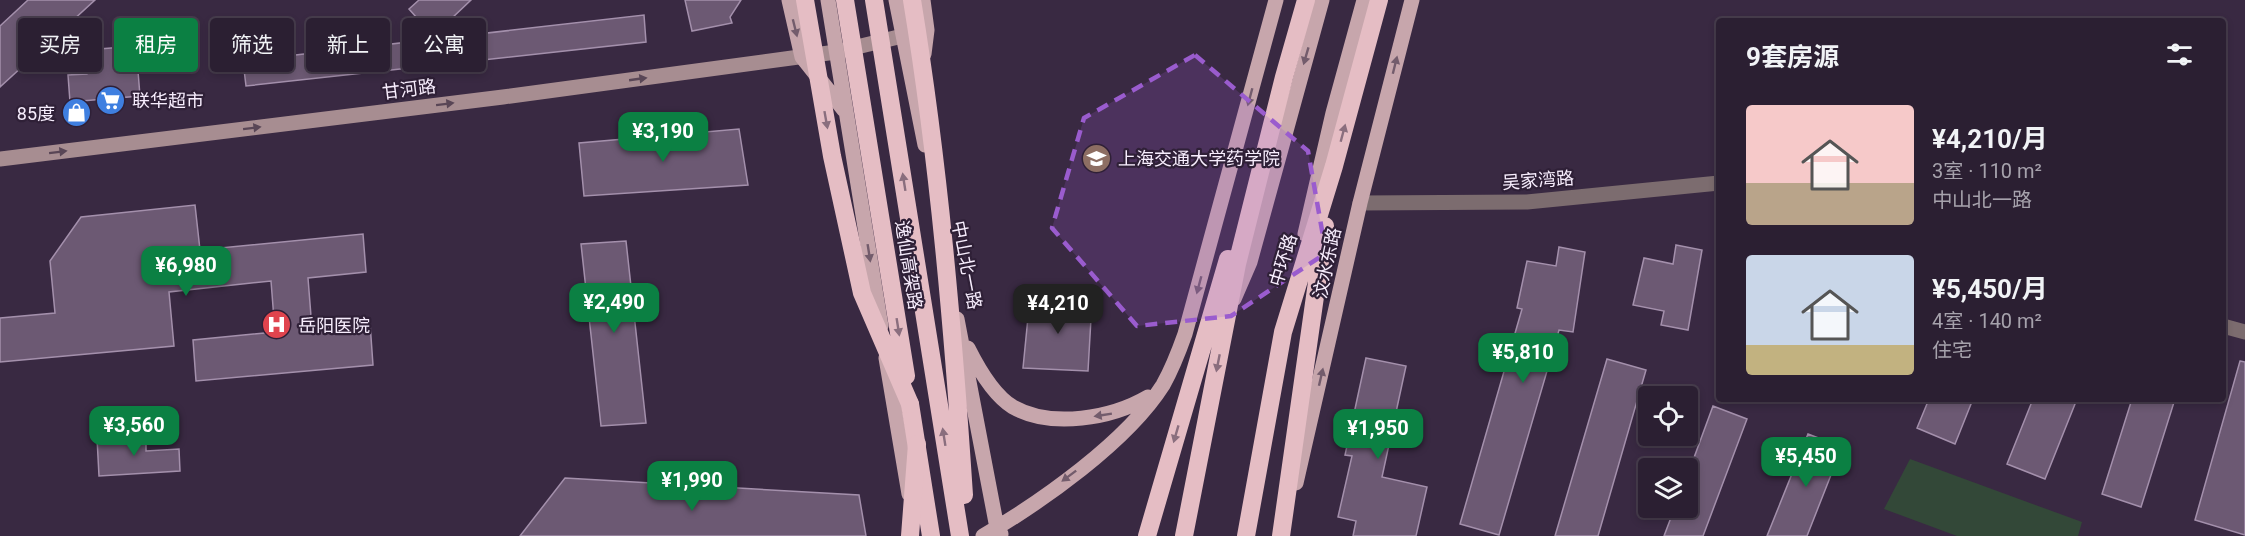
<!DOCTYPE html>
<html lang="zh">
<meta charset="utf-8">
<style>
:root{--surface:#2b1f32;--page:#372c3e;--text:#f1f3f6;--muted:#a6a2ac;--line:#473d4d;--accent:#0b8043}
body{margin:0;font-family:Roboto,"Noto Sans SC",sans-serif;background:var(--page);color:var(--text);height:100vh;display:flex;flex-direction:column;font-size:22px;white-space:nowrap}
*{box-sizing:border-box;margin:0}
p{font-size:20px;color:var(--muted)}
.icon{flex:none;width:33px;height:33px;fill:none;stroke:currentColor;stroke-width:2;stroke-linecap:round;stroke-linejoin:round}
.map{position:relative;flex:1;overflow:hidden}
.sheet{position:absolute;left:1716px;top:18px;width:510px;height:384px;display:flex;flex-direction:column;background:var(--surface);border-radius:6px;box-shadow:0 3px 9px #0003,0 0 0 2px var(--line)}
.sheet>*{flex:none}
.guide{position:absolute;left:18px;top:18px;width:570px;height:54px;display:flex;gap:12px}
.buttons{position:absolute;left:1638px;top:386px;display:grid;gap:12px}
.buttons a{display:grid;place-items:center;width:60px;height:60px;border-radius:6px;background:var(--surface);box-shadow:0 3px 9px #0003,0 0 0 2px var(--line);font-size:30px}
.price{position:absolute;translate:-50% -51px;padding:0 14px;border-radius:12px;background:var(--accent);color:#fff;font-size:20px;line-height:39px;filter:drop-shadow(0 2px 3px #0008)}
.price::after{content:'';position:absolute;left:50%;top:36px;width:18px;height:14px;margin-left:-9px;background:inherit;clip-path:polygon(0 0,100% 0,50% 100%)}
.price.selected{background:#222;color:#fff}
ul{padding:0;list-style:none}
li{display:flex;align-items:center;gap:18px;height:150px;padding:0 30px}
li span{display:grid;place-items:center;flex:none;width:168px;height:120px;border-radius:6px;color:#555}
li>.icon{margin-inline-start:auto}
span .icon{width:72px;height:72px;fill:#fffc;stroke-width:1}
li b{font-size:26px}
h2{display:flex;justify-content:space-between;align-items:center;height:72px;padding:0 30px;font-size:26px}
.pill{padding:0 21px;border-radius:6px;background:var(--surface);box-shadow:0 3px 9px #0003,0 0 0 2px var(--line);font-size:21px;line-height:54px}
.pill.selected{background:var(--accent);color:#fff}
.map>svg:first-child{display:block}
.green{fill:#334838}
.building{fill:#6c5973;stroke:#a490ac;stroke-width:1.5}
.lines{fill:none;stroke-linecap:round;stroke-linejoin:round}
.street{stroke:#7c6c6f;stroke-width:15}
.secondary{stroke:#a78d91;stroke-width:15}
.primary{stroke:#c7a6ac;stroke-width:15}
.highway{stroke:#e5bdc4;stroke-width:18}
.highway-bridge{stroke:#e5bdc4;stroke-width:18}
.oneway{fill:#735c6c}
.oneway2{fill:#594656}
.oneway3{fill:#8a6e7e}
.marked{fill:#9a5cce;fill-opacity:0.2;stroke:#9a5cce;stroke-width:4.5;stroke-dasharray:12 8;stroke-linejoin:round}
.labels{text-anchor:middle;dominant-baseline:central;stroke-width:4.5;stroke-linejoin:round;paint-order:stroke}
.street-label{font-size:18px;fill:#f7edfd;stroke:#2f2037}
.poi-label{font-size:18px;fill:#f7edfd;stroke:#2f2037;text-anchor:start}
</style>
<div class="map">
<svg width="2245" height="536" viewBox="0 0 2245 536">
<rect width="100%" height="100%" fill="#392942"/>
<path class="green" d="M1910,459L2082,522L2078,536H1957L1884,509Z"/>
<path class="building" d="M28,0H95L0,87V26Z
M419,0H471L431,38L414,21L417,18L409,9Z
M685,0H741L730,17L732,23L692,31Z
M644,15L646,42L246,86L243,61Z
M136,46L140,96L70,102L68,75L87,74L95,63L99,49Z
M739,129L748,185L584,196L579,143Z
M195,205L200,250L363,234L366,272L308,278L312,329L370,323L373,365L196,381L193,340L275,332L271,281L169,292L174,346L0,362V318L55,313L50,261L81,217Z
M626,241L646,423L601,426L581,244Z
M1676,245L1702,250L1688,330L1661,325L1664,311L1633,305L1644,258L1673,264Z
M1559,247L1585,252L1573,332L1559,330L1499,535L1460,524L1522,309L1517,308L1527,261L1556,266Z
M1030,297L1092,301L1088,371L1023,368Z
M1366,358L1406,366L1382,477L1427,487L1416,536H1353L1356,521L1338,517L1352,456L1345,455Z
M1607,359L1646,370L1598,536H1555Z
M2240,361L2245,362V535L2195,520Z
M1929,399H1973L1955,444L1917,428Z
M2033,399H2077L2045,479L2007,464Z
M2132,399H2175L2141,507L2102,494Z
M1713,406L1747,419L1703,536H1664L1675,507H1688V474Z
M1808,434L1842,447L1807,536H1767Z
M146,435V451L179,449L180,471L99,476L97,438Z
M565,478L859,495L866,536H520Z"/>
<g class="lines">
<path class="street" d="M1360,203L1527,202L1719,183
M2223,326L2245,332"/>
<path class="secondary" d="M0,159L503,97L836,52L915,33"/>
<path class="primary" d="M789,0L802,57L844,110
M828,0L881,326
M896,0L925,145
M923,0L927,30L924,54
M1305,234L1333,113L1364,0
M1234,299L1250,262L1322,0
M957,319L997,528L1001,534
M968,348C978,368 993,395 1013,407C1052,429 1112,418 1148,397
M886,358L909,494
M1296,483L1360,203L1412,0
M983,536C1041,502 1127,442 1163,385C1172,369 1179,351 1185,334L1276,0"/>
<path class="highway" d="M910,404L931,536
M1246,536L1283,332L1334,166L1379,0
M1281,536L1325,226"/>
<path class="highway-bridge" d="M805,0L832,156L862,293L910,404
M845,0L906,376
M874,0L960,536
M912,0C939,164 953,329 964,495
M910,536L917,444
M1147,536L1228,259
M1184,536L1237,264L1284,77L1306,0"/>
</g>
<defs><path id="oneway-solid" d="M-6-.8H1V-3.2L6.5 0L1 3.2V.8H-6Z" transform="scale(1.5)"/></defs>
<g class="oneway">
<use href="#oneway-solid" transform="translate(795 28) rotate(76)"/>
<use href="#oneway-solid" transform="translate(1306 56) rotate(106)"/>
<use href="#oneway-solid" transform="translate(1395 65) rotate(-76)"/>
<use href="#oneway-solid" transform="translate(1250 97) rotate(105)"/>
<use href="#oneway-solid" transform="translate(869 253) rotate(81)"/>
<use href="#oneway-solid" transform="translate(1199 285) rotate(105)"/>
<use href="#oneway-solid" transform="translate(1321 377) rotate(-77)"/>
<use href="#oneway-solid" transform="translate(1103 415) rotate(171)"/>
<use href="#oneway-solid" transform="translate(1069 476) rotate(143)"/>
</g>
<g class="oneway2">
<use href="#oneway-solid" transform="translate(638 79) rotate(-8)"/>
<use href="#oneway-solid" transform="translate(445 104) rotate(-7)"/>
<use href="#oneway-solid" transform="translate(252 128) rotate(-7)"/>
<use href="#oneway-solid" transform="translate(58 152) rotate(-7)"/>
</g>
<g class="oneway3">
<use href="#oneway-solid" transform="translate(826 120) rotate(80)"/>
<use href="#oneway-solid" transform="translate(1343 133) rotate(-75)"/>
<use href="#oneway-solid" transform="translate(904 182) rotate(-99)"/>
<use href="#oneway-solid" transform="translate(898 327) rotate(81)"/>
<use href="#oneway-solid" transform="translate(1218 363) rotate(101)"/>
<use href="#oneway-solid" transform="translate(1176 434) rotate(106)"/>
<use href="#oneway-solid" transform="translate(944 437) rotate(-99)"/>
</g>
<path class="marked" d="M1195,55L1308,151L1326,253L1231,316L1137,326L1052,228L1084,118Z"/>
<defs>
<symbol id="supermarket-disc" viewBox="-11 -11 22 22"><circle r="9.5" fill="#3f7fe0" stroke="#2f2037"/><path d="M-6-5.5h2.5l.6 2H6L4.5 2H-2.5L-4.4-4H-6ZM-1.5 3.2a1.3 1.3 0 1 0 .1 0ZM3 3.2a1.3 1.3 0 1 0 .1 0Z" fill="#fff"/></symbol>
<symbol id="shop-disc" viewBox="-11 -11 22 22"><circle r="9.5" fill="#3f7fe0" stroke="#2f2037"/><path d="M-5-2.5h2.3a2.7 3.5 0 0 1 5.4 0H5L5.5 6h-11ZM-1.5-2.5h3a1.5 2.3 0 0 0-3 0Z" fill="#fff"/></symbol>
<symbol id="school-disc" viewBox="-11 -11 22 22"><circle r="9.5" fill="#8d6e63" stroke="#2f2037"/><path d="M0-5L7-2L0 1L-7-2ZM-4 1L0 2.5L4 1V4Q0 6-4 4Z" fill="#fff"/></symbol>
<symbol id="hospital-disc" viewBox="-11 -11 22 22"><circle r="9.5" fill="#e0444e" stroke="#2f2037"/><path d="M-5-5h3v3.5h4V-5h3V5h-3V1.5h-4V5h-3Z" fill="#fff"/></symbol>
</defs>
<g fill-rule="evenodd">
<use href="#supermarket-disc" x="94" y="84" width="33" height="33"/>
<use href="#shop-disc" x="60" y="96" width="33" height="33"/>
<use href="#school-disc" x="1080" y="142" width="33" height="33"/>
<use href="#hospital-disc" x="260" y="308" width="33" height="33"/>
</g>
<g class="labels">
<g class="street-label">
<text transform="translate(409 89) rotate(-7)">甘河路</text>
<text transform="translate(1538 180) rotate(-4)">吴家湾路</text>
<text transform="translate(1283 260) rotate(-73)">中环路</text>
<text transform="translate(1327 263) rotate(-78)">汶水东路</text>
<text transform="translate(909 265) rotate(81)">逸仙高架路</text>
<text transform="translate(967 265) rotate(79)">中山北一路</text>
</g>
<g class="poi-label">
<text x="132" y="100">联华超市</text>
<text x="55" y="113" text-anchor="end">85度</text>
<text x="1118" y="158">上海交通大学药学院</text>
<text x="298" y="325">岳阳医院</text>
</g>
</g>
</svg>
<div class="buttons">
<a><svg class="icon" aria-label="locate" viewBox="0 0 24 24"><circle cx="12" cy="12" r="6"/><path d="M12 2v4M12 18v4M2 12h4M18 12h4"/></svg></a>
<a><svg class="icon" aria-label="layers" viewBox="0 0 24 24"><path d="M12 4l9 5-9 5-9-5zM3 14l9 5 9-5"/></svg></a>
</div>
<b class="price" style="left:663px;top:163px">¥3,190</b>
<b class="price" style="left:186px;top:297px">¥6,980</b>
<b class="price" style="left:614px;top:334px">¥2,490</b>
<b class="price selected" style="left:1058px;top:335px">¥4,210</b>
<b class="price" style="left:1523px;top:384px">¥5,810</b>
<b class="price" style="left:134px;top:457px">¥3,560</b>
<b class="price" style="left:1378px;top:460px">¥1,950</b>
<b class="price" style="left:1806px;top:488px">¥5,450</b>
<b class="price" style="left:692px;top:512px">¥1,990</b>
<div class="guide">
<a class="pill">买房</a>
<a class="pill selected">租房</a>
<a class="pill">筛选</a>
<a class="pill">新上</a>
<a class="pill">公寓</a>
</div>
<section class="sheet">
<h2>9套房源<svg class="icon" aria-label="filters" viewBox="0 0 24 24"><path d="M4 7h16M4 17h16"/><circle cx="9" cy="7" r="2"/><circle cx="15" cy="17" r="2"/></svg></h2>
<ul>
<li><span style="background:linear-gradient(#f6c9c9 65%,#b9a48a 0)"><svg class="icon" aria-label="home" viewBox="0 0 24 24"><path d="M3 11l9-7 9 7M6 9v11h12V9"/></svg></span><div><b>¥4,210/月</b><p>3室 · 110 m²</p><p>中山北一路</p></div></li>
<li><span style="background:linear-gradient(#c9d6e8 75%,#c2b280 0)"><svg class="icon" aria-label="home" viewBox="0 0 24 24"><path d="M3 11l9-7 9 7M6 9v11h12V9"/></svg></span><div><b>¥5,450/月</b><p>4室 · 140 m²</p><p>住宅</p></div></li>
</ul>
</section>
</div>
